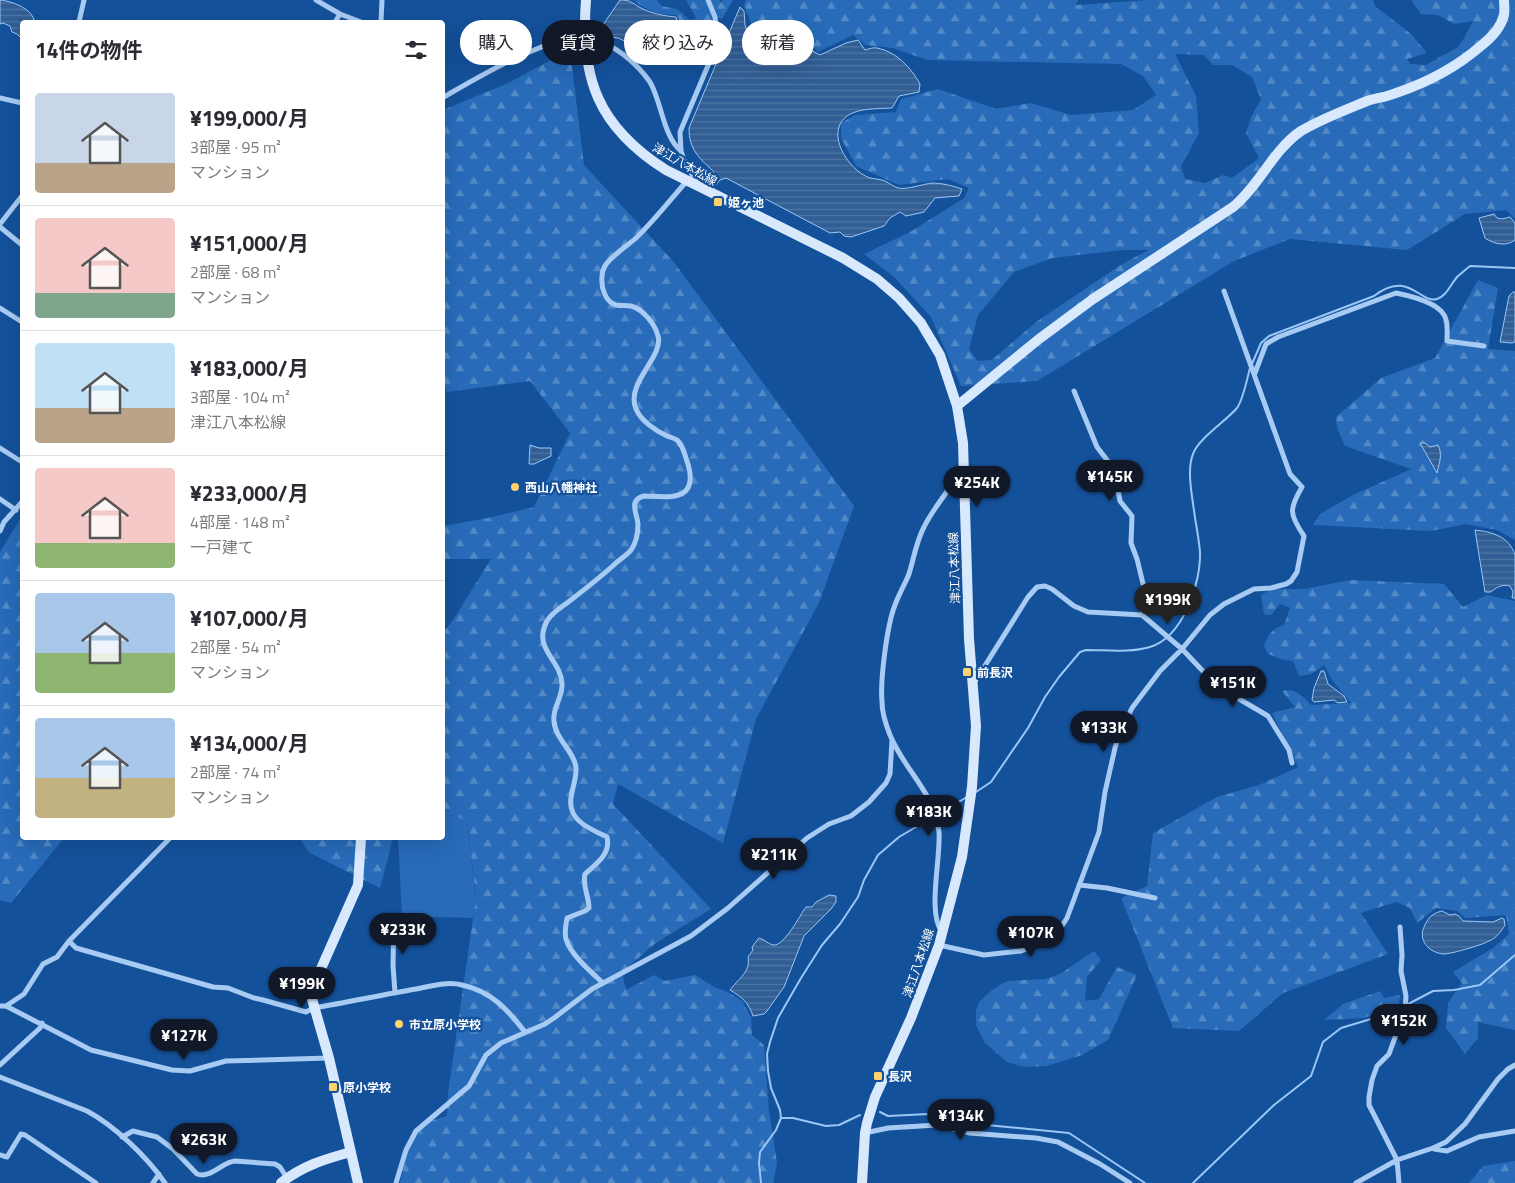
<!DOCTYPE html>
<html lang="ja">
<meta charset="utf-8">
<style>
:root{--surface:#fff;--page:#f7f7f7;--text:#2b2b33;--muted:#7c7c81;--line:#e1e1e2;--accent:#111827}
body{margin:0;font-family:"Titillium Web","Noto Sans JP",sans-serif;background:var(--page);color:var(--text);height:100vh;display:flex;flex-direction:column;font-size:19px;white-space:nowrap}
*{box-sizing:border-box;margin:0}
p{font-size:16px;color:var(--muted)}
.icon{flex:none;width:28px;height:28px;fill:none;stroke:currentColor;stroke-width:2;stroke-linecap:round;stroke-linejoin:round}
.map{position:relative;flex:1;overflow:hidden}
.sheet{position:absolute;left:20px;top:20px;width:425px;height:820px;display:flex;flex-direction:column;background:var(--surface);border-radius:5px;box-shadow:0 5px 20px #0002}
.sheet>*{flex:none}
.hud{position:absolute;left:460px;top:20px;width:475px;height:45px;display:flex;gap:10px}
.price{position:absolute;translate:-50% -42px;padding:0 11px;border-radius:18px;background:var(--accent);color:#fff;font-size:16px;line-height:32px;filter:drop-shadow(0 1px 2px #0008)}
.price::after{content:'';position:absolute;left:50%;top:30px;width:15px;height:11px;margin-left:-8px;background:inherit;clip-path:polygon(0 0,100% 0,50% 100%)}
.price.on{background:#222;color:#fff}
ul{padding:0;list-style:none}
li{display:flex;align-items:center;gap:15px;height:125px;padding:0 15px}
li+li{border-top:1px solid var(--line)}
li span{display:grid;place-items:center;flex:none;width:140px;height:100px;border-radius:5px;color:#555}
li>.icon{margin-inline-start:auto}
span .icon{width:60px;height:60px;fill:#fffc;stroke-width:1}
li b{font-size:21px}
h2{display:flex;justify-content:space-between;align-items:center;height:60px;padding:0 15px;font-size:21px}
.chip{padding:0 18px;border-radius:22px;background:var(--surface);box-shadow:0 5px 20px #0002;font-size:18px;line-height:45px}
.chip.on{background:var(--accent);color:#fff}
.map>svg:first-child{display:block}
.grass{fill:#276bb9}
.forest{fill:url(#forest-firs);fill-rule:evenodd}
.water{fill:url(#water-rules);stroke:#9bc7f6}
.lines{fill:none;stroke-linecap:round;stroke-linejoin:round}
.stream{stroke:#9bc7f6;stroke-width:2}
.street{stroke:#a8cbf3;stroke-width:5}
.secondary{stroke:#d8e8fd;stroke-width:10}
.poi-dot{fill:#ffd26b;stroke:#14519b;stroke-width:2}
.labels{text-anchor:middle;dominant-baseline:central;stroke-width:4.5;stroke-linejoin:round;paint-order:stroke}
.street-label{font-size:12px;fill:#fff;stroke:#14519b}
.poi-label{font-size:12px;font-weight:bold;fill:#fff;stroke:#14519b;text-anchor:start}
</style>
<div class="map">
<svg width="1515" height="1183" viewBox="0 0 1515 1183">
<defs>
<pattern id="forest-firs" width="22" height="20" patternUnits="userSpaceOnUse" patternTransform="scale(1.25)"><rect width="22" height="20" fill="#276bb9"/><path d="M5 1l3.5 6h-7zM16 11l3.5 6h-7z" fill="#5289c7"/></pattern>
<pattern id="water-rules" width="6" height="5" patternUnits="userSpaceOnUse" patternTransform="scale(1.25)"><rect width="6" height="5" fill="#315e94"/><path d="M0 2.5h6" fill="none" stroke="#5076a4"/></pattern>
</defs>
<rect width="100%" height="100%" fill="#14519b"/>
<path class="grass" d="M443,812L467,821L476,901L473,918L402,916L398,838H442Z"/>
<path class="forest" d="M633,0H657L662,6L677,9L690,20L696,18L686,0H719L721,3L723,0H733L722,19L715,17L700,31L697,41L683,25L676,15C658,15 648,11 633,0Z
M746,0H1078L1076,5L1149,0H1373L1375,6L1411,34L1427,53L1407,59L1410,64L1426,65L1458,47L1466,35L1473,21L1454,24L1438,15L1421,14L1411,0H1515V219L1506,210L1465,214L1407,250L1290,239L1234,261L1037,381L961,386L931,317L893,276L864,254L910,232L964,198L969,188L948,179L899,185L856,166L841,138V123L855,115L896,112L901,99L938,89L996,109L1030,103L1071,115L1133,110L1156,95L1143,76L1121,64L927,60L893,48L866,45L853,35L818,52L808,42L792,53L760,48L744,5ZM1175,54L1204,55L1213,65H1232L1252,77L1261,99L1251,117L1246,133L1259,158L1232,178L1223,175L1205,183L1185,179L1181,166L1199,133L1196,96ZM1123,250H1148L1119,266L1036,322L992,360L978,361L969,349L978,315L1014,272L1052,258Z
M570,50L584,165L673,261L854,506L819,603L756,719L723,843L618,784L613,804L711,909L656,943L622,972L626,990L654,975L665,981L695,975L716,988L726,991L742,1001L751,1017L752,1035L764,1045L769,1110L777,1163L773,1183H400L409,1145L426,1122L447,1116L448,1093L476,897L467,821L443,812L442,634L453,620L491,559H443V526L488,518L534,507L570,433L530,381L447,392L443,386V110L506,84Z
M1478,280L1498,288L1488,349L1515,351V540L1497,530L1466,524L1431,531L1313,525L1320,514L1353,495L1411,469L1345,446L1337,428L1336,417L1381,378L1435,358Z
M22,516V838H64L11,903L0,900V552Z
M1351,580L1444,584L1463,607L1487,595L1515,601V1030L1478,1022V1038L1465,1054L1446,1028L1448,1003L1462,983L1453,972L1493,948L1509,934L1506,915L1465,918L1457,911L1436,908L1417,923L1410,908L1396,902L1361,913L1388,954L1283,993L1239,1031L1173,1028L1121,898L1147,886L1153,833L1217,797L1259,785L1298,767L1272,713L1295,707L1282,691C1295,688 1303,696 1311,705L1351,703L1332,680L1324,665L1311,674L1299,676L1293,661L1284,660L1268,654L1264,646C1268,634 1273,629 1284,625L1290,608L1280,604L1271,615L1264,614L1261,595L1272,589H1303Z
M299,838H393L380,888L310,853Z
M1094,951L1101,960L1087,977L1085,1001L1099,999L1117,967L1137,975L1108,1040L1082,1055L1047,1066L1025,1067L1007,1062L985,1043L976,1025V1010L979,1002L992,990L1007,981L1046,979L1060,974Z
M1380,991L1384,998L1400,995L1399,1005L1364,1018L1324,1020L1343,1004Z
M1515,1161V1183H1469L1483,1166Z"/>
<path class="water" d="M0,0C11,1 31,8 34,20L37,22H22V37L21,38L17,34L12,32L10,26L3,23L0,24Z
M620,0C630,0 631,2 639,7C650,13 663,16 676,17L678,24L687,33L697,48L693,56L683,62L672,57L658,45L650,44L635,46L618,38L605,36L598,32Z
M740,7L744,11L745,25L754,50L796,56L809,49L820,55L846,43L858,40L865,50C869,49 874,47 877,48C897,52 911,68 920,84L919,92L899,96L892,108C875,109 845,107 839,127C833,145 852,172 870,178C875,179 880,179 885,181C889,183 894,187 898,188C907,190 923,184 932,183C942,183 953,186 962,189L959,196L935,198L924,212L906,216L900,212L890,218L884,226L851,237L844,236L840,232L830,233L726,178L720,180L715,186L712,185L713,171C698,157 689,149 689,128Z
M1494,214L1497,218L1502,219L1510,217L1515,223V240C1506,247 1494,244 1485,238L1479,218Z
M1513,292H1515V342L1512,343L1500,342L1509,296Z
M1420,443H1425L1430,447L1438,445C1443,455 1439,463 1437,473Z
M530,445L539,448H551V456L534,464H529Z
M1475,530C1492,532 1509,536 1515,555C1515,563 1515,588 1515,598H1512L1513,592L1510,586C1503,584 1496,587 1491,592H1485Z
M1321,671H1324L1328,684L1344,696L1347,702L1338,703L1334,700L1314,702L1312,700L1314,688Z
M829,895L836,896V902L831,909L804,936L784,987L767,1011L764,1014L753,1016C749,1003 742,997 730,990C738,979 751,972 748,957L753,950L752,947L759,938C764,939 768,944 773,945C784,947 800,915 806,907H812L816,902Z
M1442,911L1450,915L1455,914L1459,916L1463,921L1493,922L1502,918L1504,919L1505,925C1501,932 1496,938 1489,941C1482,945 1451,954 1444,954C1428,953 1417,939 1425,925C1429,916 1434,913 1442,911Z"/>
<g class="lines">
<path class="stream" d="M1252,364L1261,343L1269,336L1374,296C1408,269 1420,304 1437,299C1447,296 1451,283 1458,276C1462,273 1466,269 1470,266L1515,268
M976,792L991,782L1028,728L1045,697L1059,677L1080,652L1086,650C1107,650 1130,653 1150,647C1183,637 1201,583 1200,552C1199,541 1197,529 1195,518C1193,500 1186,471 1193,454C1198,439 1226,421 1237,408C1243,400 1247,379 1250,368
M880,1112L888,1116L929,1114L966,1123L1069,1133L1145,1183
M781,1118H793L826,1126L839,1125L860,1115
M761,1183L759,1163L760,1152L776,1130L781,1118L780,1110L771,1088L768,1071L767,1054L770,1042L778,1018L801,978L822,945L840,924L858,897L864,880L878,855L899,837L967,797
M1193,1183L1274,1105L1311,1076L1323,1042L1341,1028L1391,1013L1433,991L1454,990L1480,985L1515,955"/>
<path class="street" d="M316,0L340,14L361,22
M79,22L84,0
M335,22L340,14
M381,22L382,0
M0,98L22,103
M442,98C468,83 493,68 520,56C557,40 588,27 624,55C633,62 643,72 650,82C662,103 663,136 681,151
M697,183L685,163L681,151L680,132L715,49L717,33L715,17L708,0
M0,224L22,196
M0,227L22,245
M0,308L22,322
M1255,373L1266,344L1278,337L1396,293C1411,296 1443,303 1446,320C1448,327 1447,334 1447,341L1484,346
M1074,391L1097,447L1114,469L1120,501L1132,516L1131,543L1137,559L1146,596L1142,615
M0,448L22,462
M0,499L16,510
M0,531L4,522L22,502
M974,683L1028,597L1037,587L1045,586L1052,589L1074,606L1088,612L1142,615L1182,649L1217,686L1268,716L1289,750L1292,763
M1079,885L1107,888L1155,898
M394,918L393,965L395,993
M942,932C927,913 941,858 939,832C934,791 904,770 890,735C886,725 882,713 882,702C880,680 887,625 895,605C899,594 905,584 909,574C914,558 916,542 924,527C933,509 946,493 958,477L962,470
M69,941L76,948L213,987L228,988L254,998L263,1000L306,1012L314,1008C348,1002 382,995 416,989C431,986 448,981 462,985C491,991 508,1010 525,1032
M939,945L984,955L1021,951L1040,944L1058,932L1067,918L1099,832L1105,792L1115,748L1118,738L1132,708L1160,671L1182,649L1210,615L1224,604L1254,589L1271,588L1286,584L1291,581L1297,572L1304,536C1289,514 1289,509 1302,487L1290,474L1224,291
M603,983C591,972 570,954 566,939C564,932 566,925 567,918L585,911L589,908C589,896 582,886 585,874C597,863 611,854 607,837C595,831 579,825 573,813C566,799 577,783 576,768C575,752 555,739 554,721C552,708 563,697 562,684C561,659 532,649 547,621C552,613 560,608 567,603C584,590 601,577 617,562C622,558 628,554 631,550C636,543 638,532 638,524C637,513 628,500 644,496C669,497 699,502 688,464C685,457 684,446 677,440C674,438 670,437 667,436C656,431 641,421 636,409C625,383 664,357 658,336C655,324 643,309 631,306C626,305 621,306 616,305C605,302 601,287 602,277C602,274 603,269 605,266C610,257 627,246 636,238C654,221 670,200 686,182
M0,1006H6L91,1050L172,1070L190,1071L226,1061L329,1058
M6,1006L24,994L43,964L57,957L69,941L170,838
M0,1065L40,1028L42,1023
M0,1077L87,1111C115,1126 147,1157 165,1183
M865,1133L888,1128L937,1125L970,1133L1036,1138L1058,1142L1100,1164L1130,1183
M122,1137L133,1131L157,1137L173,1149L197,1174C211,1179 222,1162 235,1161L275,1164L280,1167L287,1178
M1434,1149L1447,1151L1479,1137L1515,1131
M0,1155L7,1157L21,1134L25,1135L96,1183
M153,1183L159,1174
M396,1183L406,1150L416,1131L469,1086L486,1055L501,1043L545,1024L554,1018L592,989L691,936L728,908L807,838L829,824L851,816L869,802L886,783L890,774L892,740
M1356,1183L1397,1160L1433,1148L1446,1142L1465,1124L1498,1079L1508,1069L1515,1065
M1399,1183L1397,1160L1369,1105V1097L1372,1080L1377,1066L1389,1054L1405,1010L1406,996L1401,971L1402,955L1400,927"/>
<path class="secondary" d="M586,0C580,78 598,127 666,170L843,258L877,279L899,298L921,323L940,355L957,406L963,443L969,639L976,726L972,787L962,857L939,945L911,1018L875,1097L867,1123L865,1133L862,1183
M957,406L1039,339L1093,299L1233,207C1259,186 1273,150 1301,131C1321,119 1345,110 1367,101C1376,98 1387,97 1396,93C1426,83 1458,66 1482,45C1491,38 1501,27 1504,15C1505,10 1504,5 1504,0
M281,1183C302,1166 325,1159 351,1152
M358,1183L329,1058L312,999L314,987L320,971L358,885L361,838"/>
</g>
<g class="poi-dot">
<rect x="713" y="197" width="10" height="10" rx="2.5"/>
<circle cx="515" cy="487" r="5"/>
<rect x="962" y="667" width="10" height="10" rx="2.5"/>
<circle cx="399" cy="1024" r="5"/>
<rect x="873" y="1071" width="10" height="10" rx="2.5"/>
<rect x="328" y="1082" width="10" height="10" rx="2.5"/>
</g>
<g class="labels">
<g class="street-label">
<text transform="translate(685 164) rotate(30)">津江八本松線</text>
<text transform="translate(954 568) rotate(-92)">津江八本松線</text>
<text transform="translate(918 963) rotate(-71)">津江八本松線</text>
</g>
<g class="poi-label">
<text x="728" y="202">姫ヶ池</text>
<text x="525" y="487">西山八幡神社</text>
<text x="977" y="672">前長沢</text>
<text x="409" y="1024">市立原小学校</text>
<text x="888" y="1076">長沢</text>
<text x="343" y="1087">原小学校</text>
</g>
</g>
</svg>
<b class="price" style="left:1110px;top:502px">¥145K</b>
<b class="price" style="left:977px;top:508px">¥254K</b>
<b class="price on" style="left:1168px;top:625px">¥199K</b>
<b class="price" style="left:1233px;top:708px">¥151K</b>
<b class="price" style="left:1104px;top:753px">¥133K</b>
<b class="price" style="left:929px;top:837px">¥183K</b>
<b class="price" style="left:774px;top:880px">¥211K</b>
<b class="price" style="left:403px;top:955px">¥233K</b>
<b class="price" style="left:1031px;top:958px">¥107K</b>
<b class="price" style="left:302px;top:1009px">¥199K</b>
<b class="price" style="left:1404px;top:1046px">¥152K</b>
<b class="price" style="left:184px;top:1061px">¥127K</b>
<b class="price" style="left:961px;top:1141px">¥134K</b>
<b class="price" style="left:204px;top:1165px">¥263K</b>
<div class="hud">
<a class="chip">購入</a>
<a class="chip on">賃貸</a>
<a class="chip">絞り込み</a>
<a class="chip">新着</a>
</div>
<section class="sheet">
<h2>14件の物件<svg class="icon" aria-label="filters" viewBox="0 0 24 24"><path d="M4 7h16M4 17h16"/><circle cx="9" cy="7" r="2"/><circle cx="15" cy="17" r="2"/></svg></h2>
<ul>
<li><span style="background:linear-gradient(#c9d6e8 70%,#b9a48a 0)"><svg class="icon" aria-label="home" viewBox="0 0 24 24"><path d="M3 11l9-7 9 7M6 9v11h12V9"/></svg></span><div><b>¥199,000/月</b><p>3部屋 · 95 m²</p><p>マンション</p></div></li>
<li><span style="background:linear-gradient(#f6c9c9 75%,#7fa58c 0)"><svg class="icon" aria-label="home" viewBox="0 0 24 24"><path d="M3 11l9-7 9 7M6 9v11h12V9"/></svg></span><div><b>¥151,000/月</b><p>2部屋 · 68 m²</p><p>マンション</p></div></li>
<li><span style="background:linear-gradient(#bfe0f5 65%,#b9a48a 0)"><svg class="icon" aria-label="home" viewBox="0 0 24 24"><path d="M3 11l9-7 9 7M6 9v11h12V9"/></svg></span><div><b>¥183,000/月</b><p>3部屋 · 104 m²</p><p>津江八本松線</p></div></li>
<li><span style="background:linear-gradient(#f6c9c9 75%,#8fb573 0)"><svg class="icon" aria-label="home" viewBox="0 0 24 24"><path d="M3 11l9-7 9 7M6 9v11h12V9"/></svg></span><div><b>¥233,000/月</b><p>4部屋 · 148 m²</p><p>一戸建て</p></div></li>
<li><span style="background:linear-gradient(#a9c7e8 60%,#8fb573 0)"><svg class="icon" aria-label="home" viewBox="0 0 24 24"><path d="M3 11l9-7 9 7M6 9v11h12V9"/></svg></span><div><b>¥107,000/月</b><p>2部屋 · 54 m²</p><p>マンション</p></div></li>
<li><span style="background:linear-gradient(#a9c7e8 60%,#c2b280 0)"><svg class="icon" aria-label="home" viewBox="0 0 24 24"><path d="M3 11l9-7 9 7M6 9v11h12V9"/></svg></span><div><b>¥134,000/月</b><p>2部屋 · 74 m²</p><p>マンション</p></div></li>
</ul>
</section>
</div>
